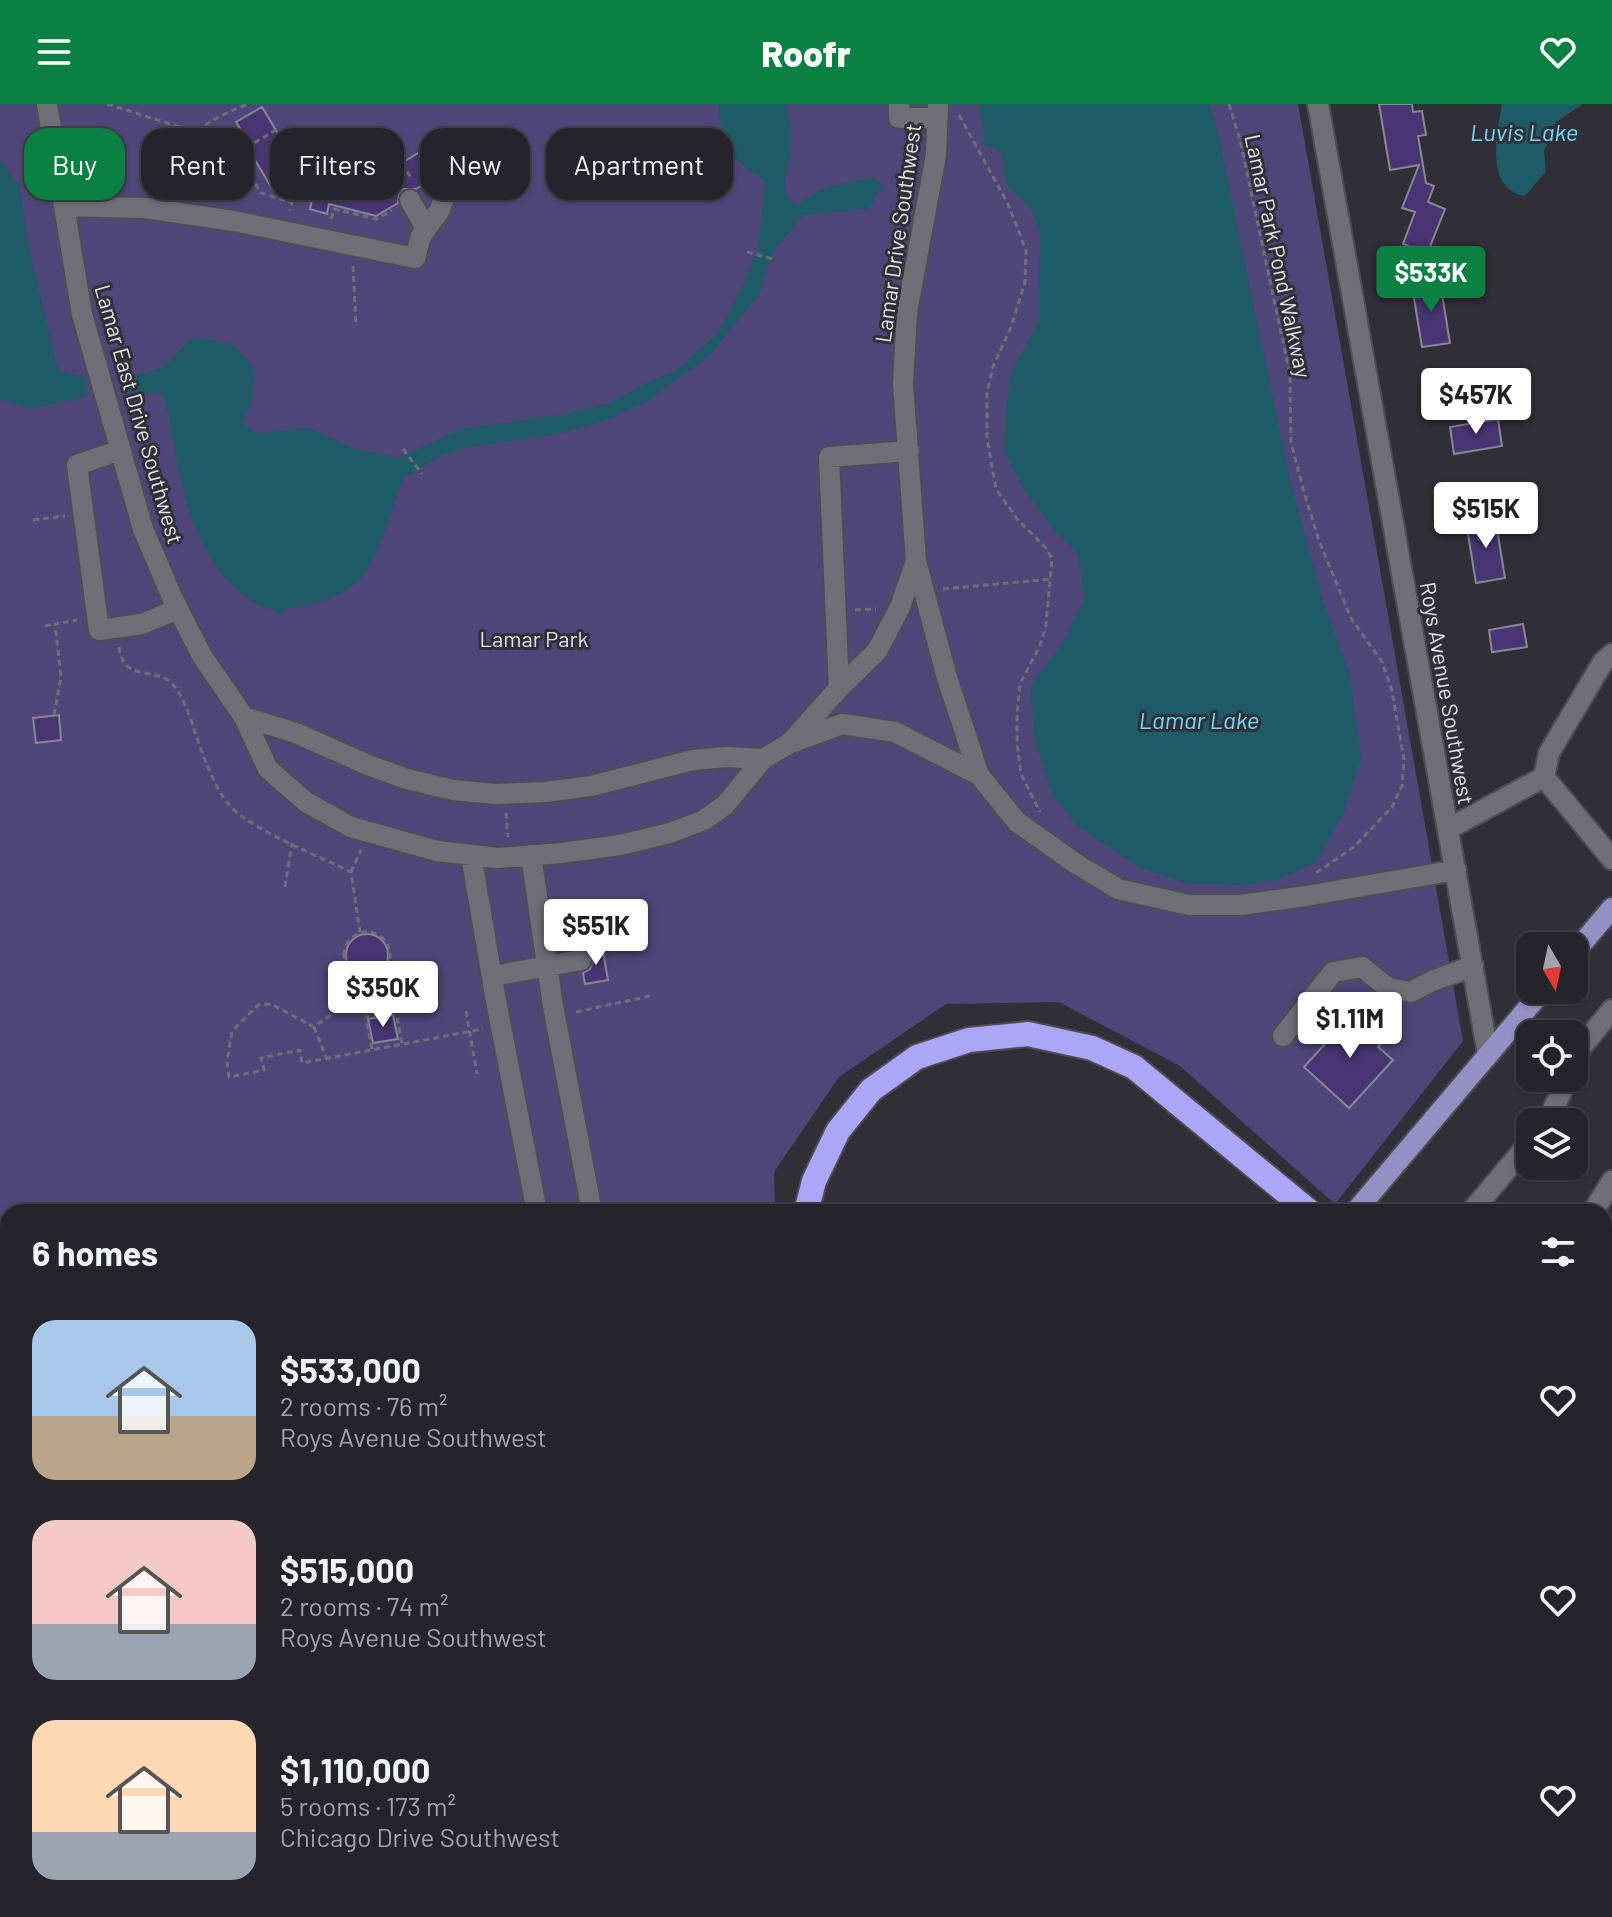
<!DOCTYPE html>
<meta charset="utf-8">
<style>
:root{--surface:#25242b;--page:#2d2c33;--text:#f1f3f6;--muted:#a3a4a9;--line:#424147;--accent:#0b8043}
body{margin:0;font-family:Barlow,sans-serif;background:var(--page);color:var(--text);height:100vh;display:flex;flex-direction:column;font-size:30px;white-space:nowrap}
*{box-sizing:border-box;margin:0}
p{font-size:26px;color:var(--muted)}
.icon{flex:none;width:44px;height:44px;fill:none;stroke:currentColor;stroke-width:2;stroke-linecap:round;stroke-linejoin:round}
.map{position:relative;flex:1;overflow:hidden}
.side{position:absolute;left:0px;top:1100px;width:1612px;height:714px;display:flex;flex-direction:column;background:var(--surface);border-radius:24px 24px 0 0;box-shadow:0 2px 6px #0004,0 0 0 2px var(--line)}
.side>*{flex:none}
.banner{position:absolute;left:24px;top:24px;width:800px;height:72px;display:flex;gap:16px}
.needle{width:52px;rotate:171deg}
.controls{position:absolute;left:1516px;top:828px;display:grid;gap:16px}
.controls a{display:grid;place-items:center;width:72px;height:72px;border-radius:16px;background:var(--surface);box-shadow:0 2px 6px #0004,0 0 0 2px var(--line);font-size:40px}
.price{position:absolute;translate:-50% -68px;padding:0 18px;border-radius:8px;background:#fff;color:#222;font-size:26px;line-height:52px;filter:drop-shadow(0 2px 4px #0008)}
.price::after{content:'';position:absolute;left:50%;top:48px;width:24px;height:18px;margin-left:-12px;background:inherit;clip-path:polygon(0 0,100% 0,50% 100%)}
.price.active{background:var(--accent);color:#fff}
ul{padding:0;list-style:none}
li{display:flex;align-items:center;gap:24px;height:200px;padding:0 32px}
li span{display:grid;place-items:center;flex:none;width:224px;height:160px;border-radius:24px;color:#555}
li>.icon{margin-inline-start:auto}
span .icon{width:96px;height:96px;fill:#fffc;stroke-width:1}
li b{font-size:34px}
h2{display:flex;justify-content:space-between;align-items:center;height:96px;padding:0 32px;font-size:34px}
.chip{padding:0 28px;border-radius:24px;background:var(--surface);box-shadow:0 2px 6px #0004,0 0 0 2px var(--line);font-size:28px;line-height:72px}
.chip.active{background:var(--accent);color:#fff}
header{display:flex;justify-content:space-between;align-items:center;height:104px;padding:0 32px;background:var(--accent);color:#fff;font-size:36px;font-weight:800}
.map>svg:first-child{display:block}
.green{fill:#4f477a}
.water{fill:#205b68}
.building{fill:#493574;stroke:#898791;stroke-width:2}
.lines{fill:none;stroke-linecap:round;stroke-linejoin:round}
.minor-casing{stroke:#4e4d54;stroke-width:24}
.major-casing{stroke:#4e4d54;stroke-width:24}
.highway-casing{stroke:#4e4d54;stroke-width:28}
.path{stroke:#6f6f76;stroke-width:3;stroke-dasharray:6 4;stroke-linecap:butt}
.minor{stroke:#706f78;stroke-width:20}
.major{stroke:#9490c5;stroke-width:20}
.highway{stroke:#aca6f9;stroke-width:24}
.rail-casing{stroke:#94949a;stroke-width:9}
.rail{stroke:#313039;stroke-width:6;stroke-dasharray:18;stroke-linecap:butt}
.labels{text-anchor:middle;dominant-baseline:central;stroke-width:6;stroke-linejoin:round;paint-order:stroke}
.street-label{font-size:22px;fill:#e4e4e9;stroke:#313039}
.park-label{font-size:22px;fill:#e1dff3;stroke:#313039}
.water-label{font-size:24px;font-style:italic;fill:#6dddf6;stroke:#313039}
</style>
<header><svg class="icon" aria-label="menu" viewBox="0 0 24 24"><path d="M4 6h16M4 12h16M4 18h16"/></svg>Roofr<svg class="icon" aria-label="heart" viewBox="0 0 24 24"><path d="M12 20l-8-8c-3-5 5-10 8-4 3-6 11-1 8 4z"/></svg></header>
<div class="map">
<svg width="1612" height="1813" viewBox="0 0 1612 1813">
<rect width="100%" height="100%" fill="#313039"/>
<path class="green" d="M0,0H1298L1463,937L1335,1100L1180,962L1059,898L946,900L839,973L774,1068L775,1108H8V1780L0,1771Z
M32,1806H416L404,1813H39Z"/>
<path class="water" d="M718,0H786C789,13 792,27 791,41C791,60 781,76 787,94L797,100L827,83L876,73L884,85L879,86L869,105L803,111L773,149L759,191L708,253L641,301L601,318L558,330L475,342L443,351L403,374C394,398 377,460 359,476C339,495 311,501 285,505L283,514C275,503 268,506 257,500C247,494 232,482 224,472C177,412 182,358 163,289L129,290L125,275L164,263L190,236L203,234L234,241L255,267L251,300L243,319L255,329L308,324L353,344L399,354L458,326L569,309L610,299L650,277L677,266L718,229L744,180L757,147L766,77C730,57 723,40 718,0Z
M979,0H1210L1217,24L1291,380L1324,500L1350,571L1361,654L1344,709L1316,758L1279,775L1242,781L1187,779L1141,764L1078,723L1051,687L1036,639L1030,584L1064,537L1085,495L1078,450L1054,426L1021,381L1005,349L1006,302L1013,265L1039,217L1040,127L1031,105L1007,81L1002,48L985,41Z
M1502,0H1583L1556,18L1544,47L1546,67L1525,92C1484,85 1497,28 1502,0Z
M0,56L20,83L28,140L58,266L86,274L87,292L32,305L0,295Z"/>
<path class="building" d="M1379,0H1412L1413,8L1422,7L1426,31L1418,32L1426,79L1434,82L1428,98L1445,105L1427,150L1403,140L1415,108L1402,104L1419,61L1390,66Z
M262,3L295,58L372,77L420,48L434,74L416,85H403L399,90L398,99L376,112L329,100L327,110L310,105L312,96L273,86L249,46L252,44L236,18Z
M1440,178L1450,239L1422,243L1412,182Z
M1498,315L1502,342L1454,350L1450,323Z
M1495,413L1505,474L1476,479L1466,418Z
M1523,520L1527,543L1492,548L1489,526Z
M59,611L61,636L36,639L33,614Z
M346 851a21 21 0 1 1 42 0a21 21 0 1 1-42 0Z
M602,842L608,876L585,880L583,869L590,865L594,854L586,844Z
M1356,906L1386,934L1378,943L1393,956L1349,1004L1304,963Z
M393,911L398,935L373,939L368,915Z"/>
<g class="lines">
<defs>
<path id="minor" d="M47,0L82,210L143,425L172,493L202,552L244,613L268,665L306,698L351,723L437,747L498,754L561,749L620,741L670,729L704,716L725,701L763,655L790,639L839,584L877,547L900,503L916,457L903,280L907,208L936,51L938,0
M899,0V14H938
M1318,0L1488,950
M410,96L426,125
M65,102L145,104L234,117L415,154L421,132L440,106L448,80L447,71L432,43
M120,346L77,361L99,526L142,520L178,505
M916,457L947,574L979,671L1017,718L1075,759L1118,785L1189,801H1240L1306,792L1456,766
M839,584L829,353L909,347
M244,613L296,629L368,661L407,675L453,686L495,690L545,688L591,682L693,656L726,653L763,655
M793,638L842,620L895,628L979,671
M1544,673L1612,755
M1448,725L1544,673L1549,649L1603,558L1612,550
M471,751L496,897L537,1108
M531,751L553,902L592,1108
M493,872L581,856
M1283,932L1333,868L1362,863L1388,884L1411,888L1432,877L1473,862
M1574,960L1582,942L1612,906
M1547,1018L1568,974
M1471,1108L1530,1038
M1593,1108L1612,1077
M1604,1138L1612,1140
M1604,1313L1612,1320
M660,1806L668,1813
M1207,1806L1223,1813
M233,1813L237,1806
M979,1813L988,1806"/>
<path id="major" d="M1574,849L1612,804
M1355,1108L1543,886
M752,1813L758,1806"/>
<path id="highway" d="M806,1108L814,1077L838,1027L871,986L917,953L969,936L1028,930L1092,944L1134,963L1310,1108
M1432,1806L1440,1813
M1464,1806L1472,1813
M843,1813L852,1806"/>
</defs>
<use href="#minor" class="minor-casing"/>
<use href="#major" class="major-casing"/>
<use href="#highway" class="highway-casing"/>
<path class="path" d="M107,0L180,23L226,31L261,89L292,99L290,107
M1229,0L1240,36L1290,271L1291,339L1304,388L1319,437L1351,514L1382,558L1392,587L1404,656L1402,682L1392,703L1354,743L1316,769
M959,11L1008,100L1026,146L1025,178L1011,223L993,263L987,289V334L996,385L1017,415L1046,444L1052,455L1046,521L1040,541L1020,580L1017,610V640L1021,670L1040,708
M237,49L276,26
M402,59L412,76
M175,82C182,29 202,19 248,0
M331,115L334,105L377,115L392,106
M747,148L776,156
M353,162L356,222
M403,345L422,370
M33,416L65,412
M943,485L1051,475
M855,506L876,505
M45,522L55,520
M119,543C124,581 156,560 174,582C190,602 195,633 205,656C212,672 219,691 232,704C255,727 320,753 351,768L360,828
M54,611L61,573L55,520L77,516
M506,709L508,733
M351,768L361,746
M285,783L292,739
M344 851a23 23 0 1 1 46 0a23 23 0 1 1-46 0Z
M371,874L379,909
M376,894L348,898L314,923L271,900L258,901L232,927L227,958L229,973L264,966L261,954L300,946L302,959L483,925
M466,907L477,970
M576,908L650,892
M314,923L326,953
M372,945L366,913L396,907L402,940"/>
<use href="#minor" class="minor"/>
<use href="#major" class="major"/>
<use href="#highway" class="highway"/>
<defs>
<path id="rail" d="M1604,1724L1612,1713
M1604,1742L1612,1731
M1552,1813L1557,1806"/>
</defs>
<use href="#rail" class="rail-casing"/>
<use href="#rail" class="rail"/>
</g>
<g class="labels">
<g class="street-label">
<text transform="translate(897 129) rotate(-82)">Lamar Drive Southwest</text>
<text transform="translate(1279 152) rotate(78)">Lamar Park Pond Walkway</text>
<text transform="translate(140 310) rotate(74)">Lamar East Drive Southwest</text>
<text transform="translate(1448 589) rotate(80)">Roys Avenue Southwest</text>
</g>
<g class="park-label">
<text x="534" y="534">Lamar Park</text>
</g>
<g class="water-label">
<text x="1524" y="27">Luvis Lake</text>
<text x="1199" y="615">Lamar Lake</text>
</g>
</g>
</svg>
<div class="controls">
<a><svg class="needle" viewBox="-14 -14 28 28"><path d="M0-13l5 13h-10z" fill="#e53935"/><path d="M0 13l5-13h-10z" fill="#a3a4a9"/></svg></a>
<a><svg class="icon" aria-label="locate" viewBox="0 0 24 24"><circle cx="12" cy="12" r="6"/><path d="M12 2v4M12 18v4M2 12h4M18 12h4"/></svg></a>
<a><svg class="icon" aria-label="layers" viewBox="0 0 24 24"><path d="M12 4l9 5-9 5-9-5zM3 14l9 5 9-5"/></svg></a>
</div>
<b class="price active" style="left:1431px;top:210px">$533K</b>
<b class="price" style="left:1476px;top:332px">$457K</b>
<b class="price" style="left:1486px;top:446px">$515K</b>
<b class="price" style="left:596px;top:863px">$551K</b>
<b class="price" style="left:383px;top:925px">$350K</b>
<b class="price" style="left:1350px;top:956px">$1.11M</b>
<div class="banner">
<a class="chip active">Buy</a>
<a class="chip">Rent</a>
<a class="chip">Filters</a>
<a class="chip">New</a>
<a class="chip">Apartment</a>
</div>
<section class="side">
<h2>6 homes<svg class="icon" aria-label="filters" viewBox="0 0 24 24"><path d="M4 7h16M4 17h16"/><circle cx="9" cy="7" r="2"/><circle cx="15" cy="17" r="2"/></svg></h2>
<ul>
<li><span style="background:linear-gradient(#a9c7e8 60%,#b9a48a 0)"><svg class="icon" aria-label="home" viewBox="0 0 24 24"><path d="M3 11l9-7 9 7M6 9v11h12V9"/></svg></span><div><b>$533,000</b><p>2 rooms · 76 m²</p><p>Roys Avenue Southwest</p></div><svg class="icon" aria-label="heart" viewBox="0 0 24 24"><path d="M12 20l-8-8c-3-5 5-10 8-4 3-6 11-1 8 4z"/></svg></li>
<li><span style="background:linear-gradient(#f6c9c9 65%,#9aa5b1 0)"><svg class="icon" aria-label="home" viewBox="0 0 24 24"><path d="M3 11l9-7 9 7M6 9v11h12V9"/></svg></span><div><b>$515,000</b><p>2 rooms · 74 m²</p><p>Roys Avenue Southwest</p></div><svg class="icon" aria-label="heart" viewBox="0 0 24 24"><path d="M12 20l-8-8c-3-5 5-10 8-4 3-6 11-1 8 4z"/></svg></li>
<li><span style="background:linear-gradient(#ffd9b3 70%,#9aa5b1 0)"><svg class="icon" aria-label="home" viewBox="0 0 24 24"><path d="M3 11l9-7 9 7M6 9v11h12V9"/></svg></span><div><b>$1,110,000</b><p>5 rooms · 173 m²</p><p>Chicago Drive Southwest</p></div><svg class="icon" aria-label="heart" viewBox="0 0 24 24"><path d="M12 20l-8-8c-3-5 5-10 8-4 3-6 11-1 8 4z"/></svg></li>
</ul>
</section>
</div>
